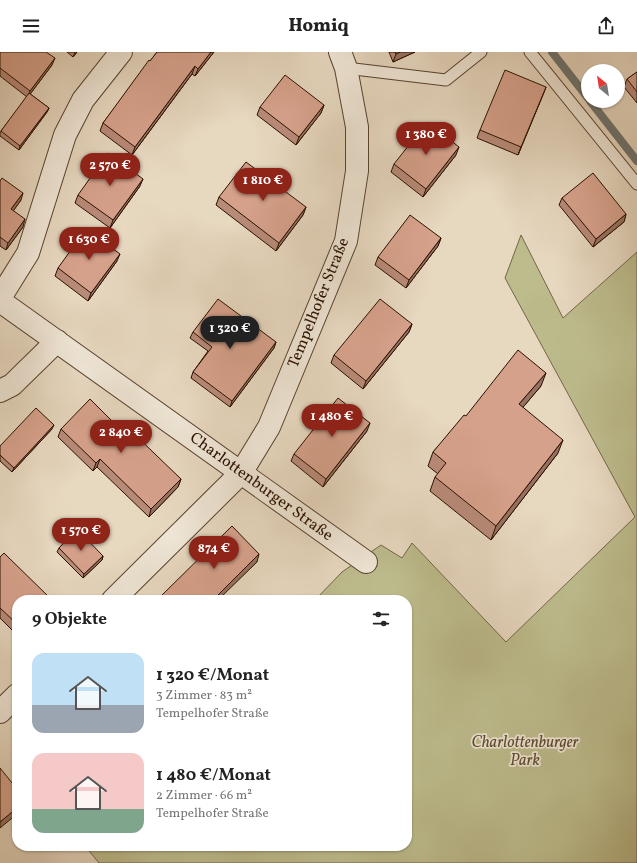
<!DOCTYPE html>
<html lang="de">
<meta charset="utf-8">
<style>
:root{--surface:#fff;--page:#f6f6f6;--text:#222;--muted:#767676;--accent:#8f2418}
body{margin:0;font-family:Vollkorn,serif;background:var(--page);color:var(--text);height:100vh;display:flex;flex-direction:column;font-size:15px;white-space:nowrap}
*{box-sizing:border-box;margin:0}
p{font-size:13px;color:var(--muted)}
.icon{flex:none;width:22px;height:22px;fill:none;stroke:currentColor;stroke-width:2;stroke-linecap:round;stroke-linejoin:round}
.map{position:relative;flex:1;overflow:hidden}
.side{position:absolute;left:12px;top:543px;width:400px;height:256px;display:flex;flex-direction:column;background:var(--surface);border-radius:16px;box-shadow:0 1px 3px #0004}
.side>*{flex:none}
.needle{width:26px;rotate:330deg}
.fabs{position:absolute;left:581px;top:12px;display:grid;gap:8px}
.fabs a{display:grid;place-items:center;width:44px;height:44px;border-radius:50%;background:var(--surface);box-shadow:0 1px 3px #0004;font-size:20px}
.price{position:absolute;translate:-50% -34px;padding:0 9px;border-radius:14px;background:var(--accent);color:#fff;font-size:13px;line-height:26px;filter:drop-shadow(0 1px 2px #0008)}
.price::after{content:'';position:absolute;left:50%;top:24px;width:12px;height:9px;margin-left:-6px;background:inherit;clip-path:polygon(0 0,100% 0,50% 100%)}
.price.active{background:#222;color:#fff}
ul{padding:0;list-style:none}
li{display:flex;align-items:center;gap:12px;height:100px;padding:0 20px}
li span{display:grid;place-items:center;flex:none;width:112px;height:80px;border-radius:12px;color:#555}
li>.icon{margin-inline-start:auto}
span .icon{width:48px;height:48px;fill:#fffc;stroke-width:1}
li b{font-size:17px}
h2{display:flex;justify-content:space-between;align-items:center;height:48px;padding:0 20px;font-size:17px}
header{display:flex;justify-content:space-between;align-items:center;height:52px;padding:0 20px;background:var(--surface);font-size:18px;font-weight:800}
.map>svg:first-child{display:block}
.green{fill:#bdbc8d;stroke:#746646}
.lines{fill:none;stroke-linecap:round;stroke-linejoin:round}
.stream{stroke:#6e7471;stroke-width:8}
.lane-casing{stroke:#594230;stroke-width:13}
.street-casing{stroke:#594230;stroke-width:24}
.lane{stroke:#efe6d6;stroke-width:11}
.street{stroke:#efe6d6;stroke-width:22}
.wall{fill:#b88a78;stroke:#2a1000}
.shaded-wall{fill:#967161;stroke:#2a1000}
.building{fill:#d6a18b;stroke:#2a1000}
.labels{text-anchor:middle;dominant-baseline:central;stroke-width:3.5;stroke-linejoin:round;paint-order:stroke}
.street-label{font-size:16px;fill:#2a1000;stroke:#efe6d6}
.park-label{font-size:16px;font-style:italic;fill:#5d4c31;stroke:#efe6d6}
</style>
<header><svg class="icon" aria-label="menu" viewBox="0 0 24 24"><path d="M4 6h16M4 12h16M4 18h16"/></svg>Homiq<svg class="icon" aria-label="share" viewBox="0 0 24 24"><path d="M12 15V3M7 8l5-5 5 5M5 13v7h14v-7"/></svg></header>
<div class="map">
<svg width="637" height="811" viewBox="0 0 637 811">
<rect width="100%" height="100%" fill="#e7d8c0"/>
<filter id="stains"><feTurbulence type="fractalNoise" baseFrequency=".005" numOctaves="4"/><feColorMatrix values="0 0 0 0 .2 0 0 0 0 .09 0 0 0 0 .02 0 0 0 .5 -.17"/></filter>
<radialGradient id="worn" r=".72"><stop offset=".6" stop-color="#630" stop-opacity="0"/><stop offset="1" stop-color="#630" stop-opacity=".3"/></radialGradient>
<path class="green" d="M521,183L563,266L637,200V811H99L85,794H407V548H315L342,520L381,493L402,506L412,491L506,590L635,465L505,226Z"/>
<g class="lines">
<path class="stream" d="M552,0L588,46
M590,49L637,109"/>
<defs>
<path id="lane" d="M530,0L637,132
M346,16L446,28L481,0"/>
<path id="street" d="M0,246L28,201L65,83L83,48L121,0
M0,249L366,510
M0,339L12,333L57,289
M113,548L241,421L269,375L346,189L357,119V75L346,16L340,0
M0,660L17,643"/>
</defs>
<use href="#lane" class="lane-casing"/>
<use href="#street" class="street-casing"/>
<use href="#lane" class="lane"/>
<use href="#street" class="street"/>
</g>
<path class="wall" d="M0,0L52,13L30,42L49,56L47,60L19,98L0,84V81L1,79L27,45L0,24Z
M67,0H77L73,5Z
M157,0H214L195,24L192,22L132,103L100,79L103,71Z
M389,0H415L393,10Z
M637,20V51L624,35L627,27Z
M546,35L518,103L477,86L480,78Z
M324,53L321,61L296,93L257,63L260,55Z
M456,103L423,145L391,120L394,112Z
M0,129L21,148L13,159L23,175L6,198L0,194Z
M140,134L110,176L75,151L78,143Z
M219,145L306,155L303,163L276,199L216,153Z
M562,146L626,162L624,170L593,195L559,153Z
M441,186L438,194L406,236L375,213L378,205Z
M117,209L88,249L55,224L58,216Z
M412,272L409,280L363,337L331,311L334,303Z
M193,280L276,290L274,296L230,355L191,326L193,320L208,299L190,286Z
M541,334L523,355L558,401L491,488L430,439L435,425L438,422L428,414L433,400L466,364Z
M52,377L12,420L0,409V394Z
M61,377L125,382L181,427L178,435L149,465L97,415L93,419L58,385Z
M367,379L323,435L291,409L294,402Z
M59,496L103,504L102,508L83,526L57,500Z
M0,505L17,548V583L0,566Z"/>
<path class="shaded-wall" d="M75,0H77L73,5Z
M211,0H214L195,24L198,17Z
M400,0H415L393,10L396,2Z
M55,6L52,13L28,45L30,39Z
M195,14L192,22L132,103L135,95Z
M546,35L543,43L518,103L521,95Z
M324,53L321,61L296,93L299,85Z
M49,56L47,60L19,98L20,94Z
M459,95L456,103L423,145L426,137Z
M143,127L140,134L110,176L113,168Z
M23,141L21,148L9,165L11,157Z
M306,155L303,163L276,199L279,191Z
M626,162L624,170L593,195L596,187Z
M25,167L23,175L6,198L8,191Z
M441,186L438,194L406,236L409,228Z
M120,202L117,209L88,249L91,241Z
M412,272L409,280L363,337L366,329Z
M276,290L274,296L230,355L232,349Z
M546,321L541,334L514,366L519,352Z
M370,371L367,379L323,435L326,427Z
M54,373L52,377L12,420L14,416Z
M563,388L558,401L491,488L496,474Z
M100,407L97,415L93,419L96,411Z
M181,427L178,435L149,465L151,457Z
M259,502L257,510L218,548H213Z
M103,504L102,508L83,526L84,522Z
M17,756V762L0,776V770Z"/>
<path class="building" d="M0,0H46L55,6L30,39L0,16Z
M157,0H211L198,17L195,14L135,95L103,71L149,8L150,9Z
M395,0H400L396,2Z
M505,18L546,35L521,95L480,78Z
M637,20V40L627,27Z
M285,23L324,53L299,85L260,55Z
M29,41L49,56L20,94L1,79Z
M427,70L459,95L426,137L394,112Z
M108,101L143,127L113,168L78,143Z
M246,110L306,155L279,191L219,145Z
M593,121L626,162L596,187L562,146Z
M2,126L23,141L11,157L25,167L8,191L0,185V129Z
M410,163L441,186L409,228L378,205Z
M86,177L120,202L91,241L58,216Z
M218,247L276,290L232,349L193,320L212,295L193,280Z
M380,247L412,272L366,329L334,303Z
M518,298L546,321L519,352L563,388L496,474L435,425L446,411L433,400L464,363L466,364Z
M338,346L370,371L326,427L294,402Z
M90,347L125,382L129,377L181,427L151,457L100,407L96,411L61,377Z
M36,356L54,373L14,416L0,403V394Z
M232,474L259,502L213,548H157Z
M77,477L103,504L84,522L59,496Z
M4,501L52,548H17V572L0,556V505Z
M0,716L17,737V756L0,770Z"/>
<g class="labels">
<g class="street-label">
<text transform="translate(319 251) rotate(-68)">Tempelhofer Straße</text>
<text transform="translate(261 435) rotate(36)">Charlottenburger Straße</text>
</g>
<g class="park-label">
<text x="525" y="691">Charlottenburger<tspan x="525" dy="18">Park</tspan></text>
</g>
</g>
<rect width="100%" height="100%" filter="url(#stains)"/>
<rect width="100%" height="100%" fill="url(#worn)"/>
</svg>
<div class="fabs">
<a><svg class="needle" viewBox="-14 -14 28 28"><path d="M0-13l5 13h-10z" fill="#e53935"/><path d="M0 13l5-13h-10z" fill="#767676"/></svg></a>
</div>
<b class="price" style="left:426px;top:104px">1 380 €</b>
<b class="price" style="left:110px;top:135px">2 570 €</b>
<b class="price" style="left:263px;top:150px">1 810 €</b>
<b class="price" style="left:89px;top:209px">1 630 €</b>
<b class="price active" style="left:230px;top:298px">1 320 €</b>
<b class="price" style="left:332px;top:386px">1 480 €</b>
<b class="price" style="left:121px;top:402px">2 840 €</b>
<b class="price" style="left:81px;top:500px">1 570 €</b>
<b class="price" style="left:214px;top:518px">874 €</b>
<section class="side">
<h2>9 Objekte<svg class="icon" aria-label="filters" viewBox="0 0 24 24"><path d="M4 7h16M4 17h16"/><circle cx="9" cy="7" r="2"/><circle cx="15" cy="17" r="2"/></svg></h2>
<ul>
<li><span style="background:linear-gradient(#bfe0f5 65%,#9aa5b1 0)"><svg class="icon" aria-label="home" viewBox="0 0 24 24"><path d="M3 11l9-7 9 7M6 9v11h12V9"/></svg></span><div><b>1 320 €/Monat</b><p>3 Zimmer · 83 m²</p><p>Tempelhofer Straße</p></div></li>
<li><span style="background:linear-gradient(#f6c9c9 70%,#7fa58c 0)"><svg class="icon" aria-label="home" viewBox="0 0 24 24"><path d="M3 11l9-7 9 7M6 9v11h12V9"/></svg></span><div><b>1 480 €/Monat</b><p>2 Zimmer · 66 m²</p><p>Tempelhofer Straße</p></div></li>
</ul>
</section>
</div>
